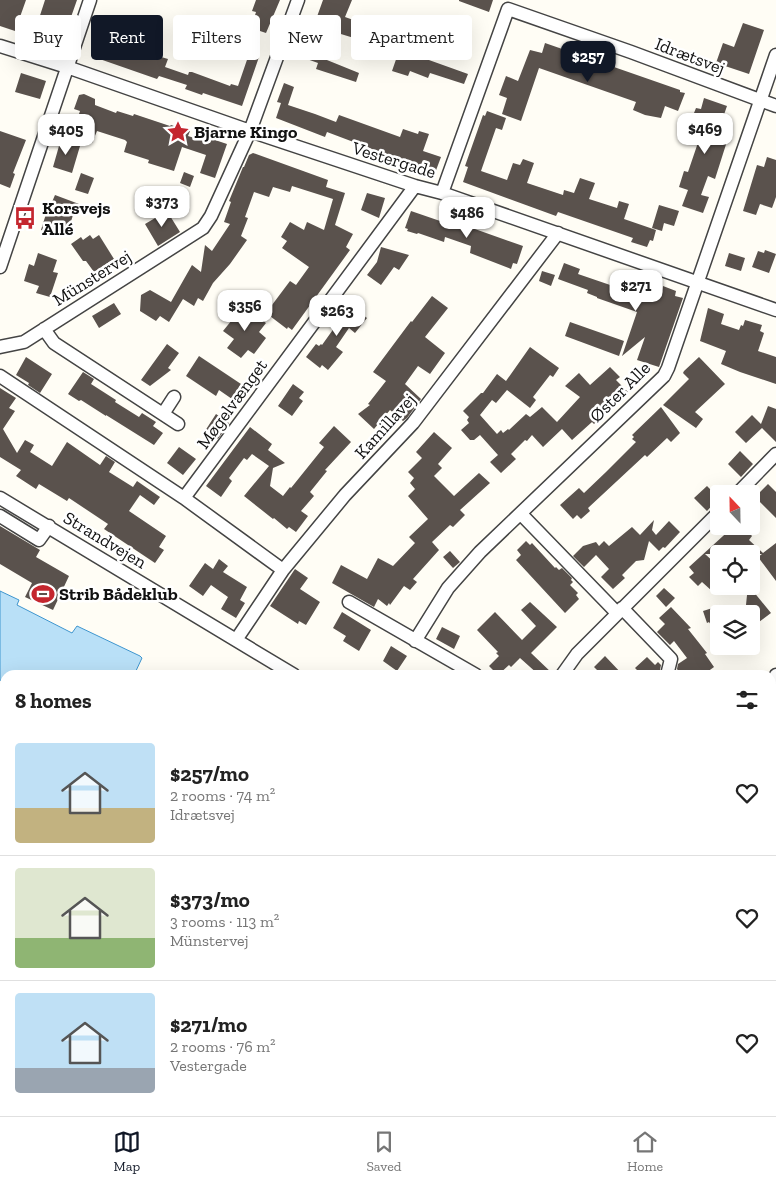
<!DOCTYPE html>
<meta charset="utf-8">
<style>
:root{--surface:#fff;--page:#f6f6f6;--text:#222;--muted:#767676;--line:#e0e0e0;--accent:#111827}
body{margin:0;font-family:"Zilla Slab",serif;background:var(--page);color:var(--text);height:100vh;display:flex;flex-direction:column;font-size:19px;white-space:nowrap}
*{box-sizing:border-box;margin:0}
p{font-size:16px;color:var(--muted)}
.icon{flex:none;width:28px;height:28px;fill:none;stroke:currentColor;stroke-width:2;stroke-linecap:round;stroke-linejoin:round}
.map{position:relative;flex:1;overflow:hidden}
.panel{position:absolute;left:0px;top:670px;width:776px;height:446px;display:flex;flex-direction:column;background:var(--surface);border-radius:15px 15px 0 0;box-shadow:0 5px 20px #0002}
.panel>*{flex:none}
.top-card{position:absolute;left:15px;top:15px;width:500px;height:45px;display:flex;gap:10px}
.needle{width:32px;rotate:338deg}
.controls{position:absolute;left:710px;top:485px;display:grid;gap:10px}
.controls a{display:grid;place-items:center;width:50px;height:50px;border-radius:5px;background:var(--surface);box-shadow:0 5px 20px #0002;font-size:25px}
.price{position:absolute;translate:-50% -42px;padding:0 11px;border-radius:10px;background:#fff;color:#222;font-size:16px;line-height:32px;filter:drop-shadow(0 1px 2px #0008)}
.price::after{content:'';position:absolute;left:50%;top:30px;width:15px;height:11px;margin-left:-8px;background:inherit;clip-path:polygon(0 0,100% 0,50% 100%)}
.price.current{background:var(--accent);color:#fff}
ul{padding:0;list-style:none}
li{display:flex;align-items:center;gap:15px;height:125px;padding:0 15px}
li+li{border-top:1px solid var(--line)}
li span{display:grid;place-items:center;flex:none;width:140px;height:100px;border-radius:5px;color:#555}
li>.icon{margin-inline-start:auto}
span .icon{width:60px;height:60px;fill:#fffc;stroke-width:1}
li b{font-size:21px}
h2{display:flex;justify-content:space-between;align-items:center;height:60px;padding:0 15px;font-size:21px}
.pill{padding:0 18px;border-radius:5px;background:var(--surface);box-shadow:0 5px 20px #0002;font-size:18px;line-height:45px}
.pill.current{background:var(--accent);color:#fff}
.tab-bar{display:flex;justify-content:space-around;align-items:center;height:70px;border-top:1px solid var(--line);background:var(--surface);font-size:14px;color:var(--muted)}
.tab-bar a{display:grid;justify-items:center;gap:2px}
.tab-bar .current{color:var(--accent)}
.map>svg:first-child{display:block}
.water{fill:#b9e0f7;stroke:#3f96cf}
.building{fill:#5a524d}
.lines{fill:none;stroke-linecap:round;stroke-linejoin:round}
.minor-casing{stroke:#444;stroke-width:15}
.minor{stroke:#fff;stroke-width:12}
.labels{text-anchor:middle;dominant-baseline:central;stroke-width:5;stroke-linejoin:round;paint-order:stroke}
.street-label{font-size:18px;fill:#111;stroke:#fff}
.poi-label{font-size:18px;font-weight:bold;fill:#111;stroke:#fff;text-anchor:start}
</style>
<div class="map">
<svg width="776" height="1116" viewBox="0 0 776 1116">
<rect width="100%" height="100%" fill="#fffdf5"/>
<path class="water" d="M0,591L19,600L17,605L72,633L77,626L140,656L142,658L134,675H5V683L0,680Z
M0,693L5,696V1111H771V1010L776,1014V1116H0Z"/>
<path class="building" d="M0,0H26L15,31L0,26Z
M45,0H77L71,17L67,16L57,45L33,37Z
M256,0H280L266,33L251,28L256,12L252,11Z
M323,0H352L345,17L359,22L354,38L331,31L322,58L359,73L356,82L316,69L318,63L304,58L316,25H314Z
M459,0H493L489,12L459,1Z
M408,18L424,24L415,49L417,50L415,55L468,74L464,84L430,73L428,78L410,71L408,76L392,71L401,45L398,44Z
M743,23L764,30L749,74L716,63L723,43L734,47Z
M112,29L127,34L124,46L168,59L165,67L188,75L189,72H192L230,86L231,84L238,86L249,54L259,57L242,106L203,93L202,95L185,89L187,85L159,76L157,79L91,56L96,40L108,44Z
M545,43L680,90V92L685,93L678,111L665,106L661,118L645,115L633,110L636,102L539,68L521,121L502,114L507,98L499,95L506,76L518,81L530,50L542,53Z
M21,73L46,81L40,99L15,92Z
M284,83L294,87L288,105L315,114L336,122L339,115L400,137L403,129L418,134L419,131L429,134L423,151L441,157L435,173L379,156L380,152L327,132L325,137L276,118L281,103L277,102Z
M84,94L95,99V105L116,113L117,111L133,116L134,114L170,126L171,125L190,131L188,136L210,143L212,139L227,144L215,178L200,173L206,155L182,147L174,171L148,163L149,160L124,152L127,142L125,140L97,131L92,143L80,139L89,117L79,114L80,111L74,109L79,95Z
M704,98L727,106L718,132L729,135L715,179L708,176L701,195L709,197L703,213L682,206L688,190L679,187L684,171L688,172L705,122L692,118L696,108L701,109Z
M487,111L506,118L502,130L496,128L481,171L507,180L513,163L520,165L523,159L534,163L527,183L563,195L564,190L574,193L580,178L595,183L589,199L617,208L619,201L629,204L624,219L656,230L653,241L650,240L647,247L631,242L633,238L558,212L556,216L463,182L468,167L465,166L483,115L485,116Z
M0,131L26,140L13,173L15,174L10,188L0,184Z
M61,139L80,146L72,173L53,167Z
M253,153L328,180L326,187L345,193L335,225L353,234L346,247L350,250L292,330L288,327L287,329L266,313L290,281L296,285L309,267L282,248L287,241L281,237L290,222L304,230L307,222L324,230L333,199L292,186L290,192L273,187L269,197L254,192L245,217L248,218L241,236L247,240L230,264L213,283L203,301L198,298L194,306L183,299L169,322L160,316L156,321L140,311L141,295L150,290L171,302L192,265L201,272L205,245L212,251L230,224L224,222L231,202L229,201L243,167H244L249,155Z
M767,157L776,160V197L772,208L760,204L756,215L743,211L757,165L764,167Z
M184,172L194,176L190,187L180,183Z
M81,173L94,178L88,194L75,190Z
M367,193L385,198L379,218L361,210Z
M55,195L79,204L76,213L74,212L66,237L59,226L56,237L46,234V232L41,230L50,201L52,202Z
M659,205L679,211L674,226L664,223L662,231L652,228Z
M167,211L180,232L158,246L145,224Z
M411,211L443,222L444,218L523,246L517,264L513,263L511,269L470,253L471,246L445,237L444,242L418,233L417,234L407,231L408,229L405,228Z
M90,235L93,239L99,235L114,259L94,272L86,261H83L71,244L81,237L83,240Z
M381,247L409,255L399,270L394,267L381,285L367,275L377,262Z
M765,250L776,254L769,273L752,267L758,251L764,253Z
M38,253L57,260L53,272L58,273L50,297L36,293L39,286L24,281L29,264L34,266Z
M729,253L745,258L741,271L725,266Z
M564,263L580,269L578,274L616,287L626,283L629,291L650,297L653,288L662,291L663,286L676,291L675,296L683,298L659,367L637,360L645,337L622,356L637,312L597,298V297L587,293L588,290L558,279Z
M542,271L555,275L551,286L539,281Z
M432,296L448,308L425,337L445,353L430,374L418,366L405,384L421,399L407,418L403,421L390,410L374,429L358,414L370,405L368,404L386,381L373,372L411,321L412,322Z
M346,302L367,318L355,333L349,328L336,347L343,352L328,370L322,365L320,368L306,357L316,344L319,346L321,344L322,345L337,324L335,322L337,320L334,317Z
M114,303L121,314L99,328L92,316Z
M239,303L266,323L259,332L266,338L254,354L248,350L241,358L227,348L234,339L223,331L236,315L232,312Z
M708,308L724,314L721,324L739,330L741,325L743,326L745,320L762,325L760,331L764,333L758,351L776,357V384L740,372L721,364L726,351L700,341Z
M570,322L624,341L619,356L565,336Z
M167,344L179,353L168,368L171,370L150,386L141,380Z
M530,347L559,368L553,377L550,375L533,397L536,400L530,408L507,390L496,403L492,400L480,415L497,434L501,430L503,433L508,429L509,430L526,414L530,417L542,407L557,422L580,397L565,386L579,373L590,385L610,367L620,377L616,380L628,392L594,424L592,422L572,440L562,429L543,447L532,435L527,441L525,440L511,454L516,459L501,473L490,462L498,455L480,435L474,440H470L461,430L469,423L467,420L469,417L463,411L481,393H483L497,374L506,381Z
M199,356L241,384L232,399L219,390L216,396L186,376Z
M26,357L52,374L40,393L28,385L29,383L16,375Z
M699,357L725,384L695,412L703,419L696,428L663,405L689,379L683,373L684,371Z
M83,372L94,379L91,384L116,400L115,402L139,417L142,413L156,422L153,426L163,433L154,445L106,415V416L81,400L79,401L68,394Z
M293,384L304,392L299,398L303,401L292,416L278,406Z
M0,388L16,398L9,408L15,411L3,429L17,453L25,440L34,445L30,452L52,466L67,442L100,465L106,456L115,462L109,472L133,487L137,481L160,497L154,505L140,495L129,511L166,536L159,547L164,550L155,563L104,529L108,524L69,498L67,501L39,484L36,489L16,476L21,470L0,457Z
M768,406L776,409V442L762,428L746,443L735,432L752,415L761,424Z
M661,407L680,433L671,442L667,438L647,457L645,455L588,508L590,511L581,519L577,515L573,519L560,505L579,488L584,493L606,472L636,442L632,439L634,437L632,435Z
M216,414L229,423L218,439L205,431Z
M334,426L351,442L325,470L327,471L310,492L314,496L301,511L308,516L296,532L289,527L287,529L274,518L273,519L244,496L269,466L252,454L247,460L244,458L229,478L232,481L221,497L206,486L250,427L272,444L268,450L285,463L273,468L270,486L283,496L290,487L291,488L324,447L319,443Z
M434,432L452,448L438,464L442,468L434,476L454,496L479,473L490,483L460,510L465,515L453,527L450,525L432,542L439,550L413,579L417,582L410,590L404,586L390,605L389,603L387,606L378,599L374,607L332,583L341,565L367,579L378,558L393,566L415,543L409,537L428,519L408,496L415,489L410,483L414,478L408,472L422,458L416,452Z
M179,447L196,459L183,475L167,463Z
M740,451L753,464L741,477L728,464Z
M768,484L776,492V518L755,497Z
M707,486L719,498L707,511L694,498Z
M654,520L652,530L656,535L669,521L680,532L665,548L663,547L659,551L649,541L644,560L636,561L622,575L625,578L613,589L601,577L609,569L596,555L584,567L573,556L583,546L596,542L599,546L604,541L609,546L632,527L640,535Z
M0,526L40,550L36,557L69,576L53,610L25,597L32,583L0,564Z
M734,526H743L752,536L749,540L763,553L776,543V581L758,557L762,554H705L716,564L712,568L719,574V584L712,591L702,582L698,586L689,577L694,573L689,567Z
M526,541L530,545L532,543L555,568L556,567L559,570L562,568L572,578L571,580L573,582L570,585L578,593L576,595L579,599L565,613L516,560L521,555L517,550Z
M450,551L460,562L453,568L443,557Z
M219,559L228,566L223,572L247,587L240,600L245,603L236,618L221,609L228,597L211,585L203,596L189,586L205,563L213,569Z
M295,569L308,578L300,589L320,602L306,625L299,621L298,624L270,606Z
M664,588L675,598L666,607L656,596Z
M753,591L771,613L751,628V612L746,605L747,595Z
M530,602L557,627L531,653L554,675H539L520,658L511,667L509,665L498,675L489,666L499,656L496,653L498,652L477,630L495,612L522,640L536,626L521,610Z
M719,606V637L709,622L707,623L703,611Z
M671,607L691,628L688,629L707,653L705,654L714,667L703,675H681L677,669L678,664L687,658L674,641L670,645L657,632L665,624L659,618Z
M342,612L371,630L359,651L343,641L346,636L333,628Z
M442,627L460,636L454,649L436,639Z
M391,646L407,656L397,671L383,661Z
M605,656L623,675H602L594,667Z
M647,657L655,665L658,662L661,665L659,675H642L635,668Z"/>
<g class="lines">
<defs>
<path id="minor" d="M0,46L67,67L250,131L415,186L442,193L776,310
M442,193L508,9L631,52L776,106
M0,267L90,0
M44,329L54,343L178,424
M0,347L24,342L203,228L211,216L250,131L298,0
M0,376L184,498L283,570
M163,414L174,397
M737,494L776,454
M0,498L294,675
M184,498L415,186
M521,514L617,613
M0,516L39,540L49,526
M349,602L476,675
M622,608L671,659L667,675
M236,640L283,570L345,495L413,423L558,233
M415,641L448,588L480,552L664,376L668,368L776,55
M562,675L577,654L719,512
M771,690L776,675
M771,779L776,780
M771,963L776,966"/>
</defs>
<use href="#minor" class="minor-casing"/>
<use href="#minor" class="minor"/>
</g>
<defs>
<symbol id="sight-bare" viewBox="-9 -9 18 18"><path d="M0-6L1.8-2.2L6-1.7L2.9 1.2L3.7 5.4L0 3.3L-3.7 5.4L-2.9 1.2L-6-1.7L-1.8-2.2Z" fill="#c4262e" stroke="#fff" stroke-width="2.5" paint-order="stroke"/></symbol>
<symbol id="bus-bare" viewBox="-9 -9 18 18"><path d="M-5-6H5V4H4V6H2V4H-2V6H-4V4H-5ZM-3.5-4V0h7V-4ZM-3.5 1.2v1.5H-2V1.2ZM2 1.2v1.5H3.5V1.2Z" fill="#c4262e" stroke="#fff" stroke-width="2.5" paint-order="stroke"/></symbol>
<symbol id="stadium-bare" viewBox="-9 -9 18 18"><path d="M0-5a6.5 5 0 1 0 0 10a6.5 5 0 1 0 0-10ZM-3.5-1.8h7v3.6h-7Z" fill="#c4262e" stroke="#fff" stroke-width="2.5" paint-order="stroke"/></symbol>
</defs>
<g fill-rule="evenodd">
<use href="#sight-bare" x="162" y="116" width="32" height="32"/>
<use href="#bus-bare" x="9" y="202" width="32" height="32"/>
<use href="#stadium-bare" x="27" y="578" width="32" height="32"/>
</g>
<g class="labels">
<g class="street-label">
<text transform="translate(690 56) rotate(21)">Idrætsvej</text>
<text transform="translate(394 160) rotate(17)">Vestergade</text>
<text transform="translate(92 278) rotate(-32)">Münstervej</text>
<text transform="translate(620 392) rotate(-45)">Øster Alle</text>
<text transform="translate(232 404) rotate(-54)">Møgelvænget</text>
<text transform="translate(385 426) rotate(-48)">Kamillavej</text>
<text transform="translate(105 540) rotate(31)">Strandvejen</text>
</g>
<g class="poi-label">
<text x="194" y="132">Bjarne Kingo</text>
<text x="42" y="208">Korsvejs<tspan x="42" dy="21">Allé</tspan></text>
<text x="59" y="594">Strib Bådeklub</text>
</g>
</g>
</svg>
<div class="controls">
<a><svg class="needle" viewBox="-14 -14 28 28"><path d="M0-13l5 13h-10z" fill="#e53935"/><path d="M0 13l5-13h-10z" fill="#767676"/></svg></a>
<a><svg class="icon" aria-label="locate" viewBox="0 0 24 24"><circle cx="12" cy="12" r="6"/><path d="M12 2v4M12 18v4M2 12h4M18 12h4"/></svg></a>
<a><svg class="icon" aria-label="layers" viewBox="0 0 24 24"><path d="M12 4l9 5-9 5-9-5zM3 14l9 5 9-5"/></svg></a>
</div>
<b class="price current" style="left:588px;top:83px">$257</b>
<b class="price" style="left:705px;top:155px">$469</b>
<b class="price" style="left:66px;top:156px">$405</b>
<b class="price" style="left:162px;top:228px">$373</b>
<b class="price" style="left:467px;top:239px">$486</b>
<b class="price" style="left:636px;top:312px">$271</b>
<b class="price" style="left:245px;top:332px">$356</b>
<b class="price" style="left:337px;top:337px">$263</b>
<div class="top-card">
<a class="pill">Buy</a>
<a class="pill current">Rent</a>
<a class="pill">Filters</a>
<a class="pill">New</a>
<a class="pill">Apartment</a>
</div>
<section class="panel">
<h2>8 homes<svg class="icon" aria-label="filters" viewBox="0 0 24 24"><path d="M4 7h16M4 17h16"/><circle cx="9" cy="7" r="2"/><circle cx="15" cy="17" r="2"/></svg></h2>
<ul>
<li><span style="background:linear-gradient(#bfe0f5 65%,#c2b280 0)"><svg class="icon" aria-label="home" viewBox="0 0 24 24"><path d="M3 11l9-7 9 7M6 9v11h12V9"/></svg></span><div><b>$257/mo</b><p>2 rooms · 74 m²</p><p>Idrætsvej</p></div><svg class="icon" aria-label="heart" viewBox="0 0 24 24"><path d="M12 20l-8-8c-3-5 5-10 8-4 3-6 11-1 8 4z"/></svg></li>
<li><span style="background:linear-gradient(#dfe7d0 70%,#8fb573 0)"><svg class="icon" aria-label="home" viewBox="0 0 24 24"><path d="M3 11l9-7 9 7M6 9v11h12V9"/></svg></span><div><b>$373/mo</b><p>3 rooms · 113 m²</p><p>Münstervej</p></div><svg class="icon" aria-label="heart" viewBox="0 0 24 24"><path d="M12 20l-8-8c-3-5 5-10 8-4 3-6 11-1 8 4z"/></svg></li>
<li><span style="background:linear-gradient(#bfe0f5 75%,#9aa5b1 0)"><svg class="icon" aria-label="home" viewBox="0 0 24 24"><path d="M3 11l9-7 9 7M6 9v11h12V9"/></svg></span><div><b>$271/mo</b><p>2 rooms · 76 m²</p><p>Vestergade</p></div><svg class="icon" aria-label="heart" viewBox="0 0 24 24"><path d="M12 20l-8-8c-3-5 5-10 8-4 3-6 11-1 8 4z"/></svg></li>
</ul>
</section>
</div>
<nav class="tab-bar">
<a class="current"><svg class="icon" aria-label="map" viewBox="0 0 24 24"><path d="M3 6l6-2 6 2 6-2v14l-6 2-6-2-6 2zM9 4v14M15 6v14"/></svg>Map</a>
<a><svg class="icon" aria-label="saved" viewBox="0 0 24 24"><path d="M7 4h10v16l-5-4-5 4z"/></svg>Saved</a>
<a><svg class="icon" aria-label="home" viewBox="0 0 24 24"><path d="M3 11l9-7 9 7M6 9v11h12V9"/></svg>Home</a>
</nav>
